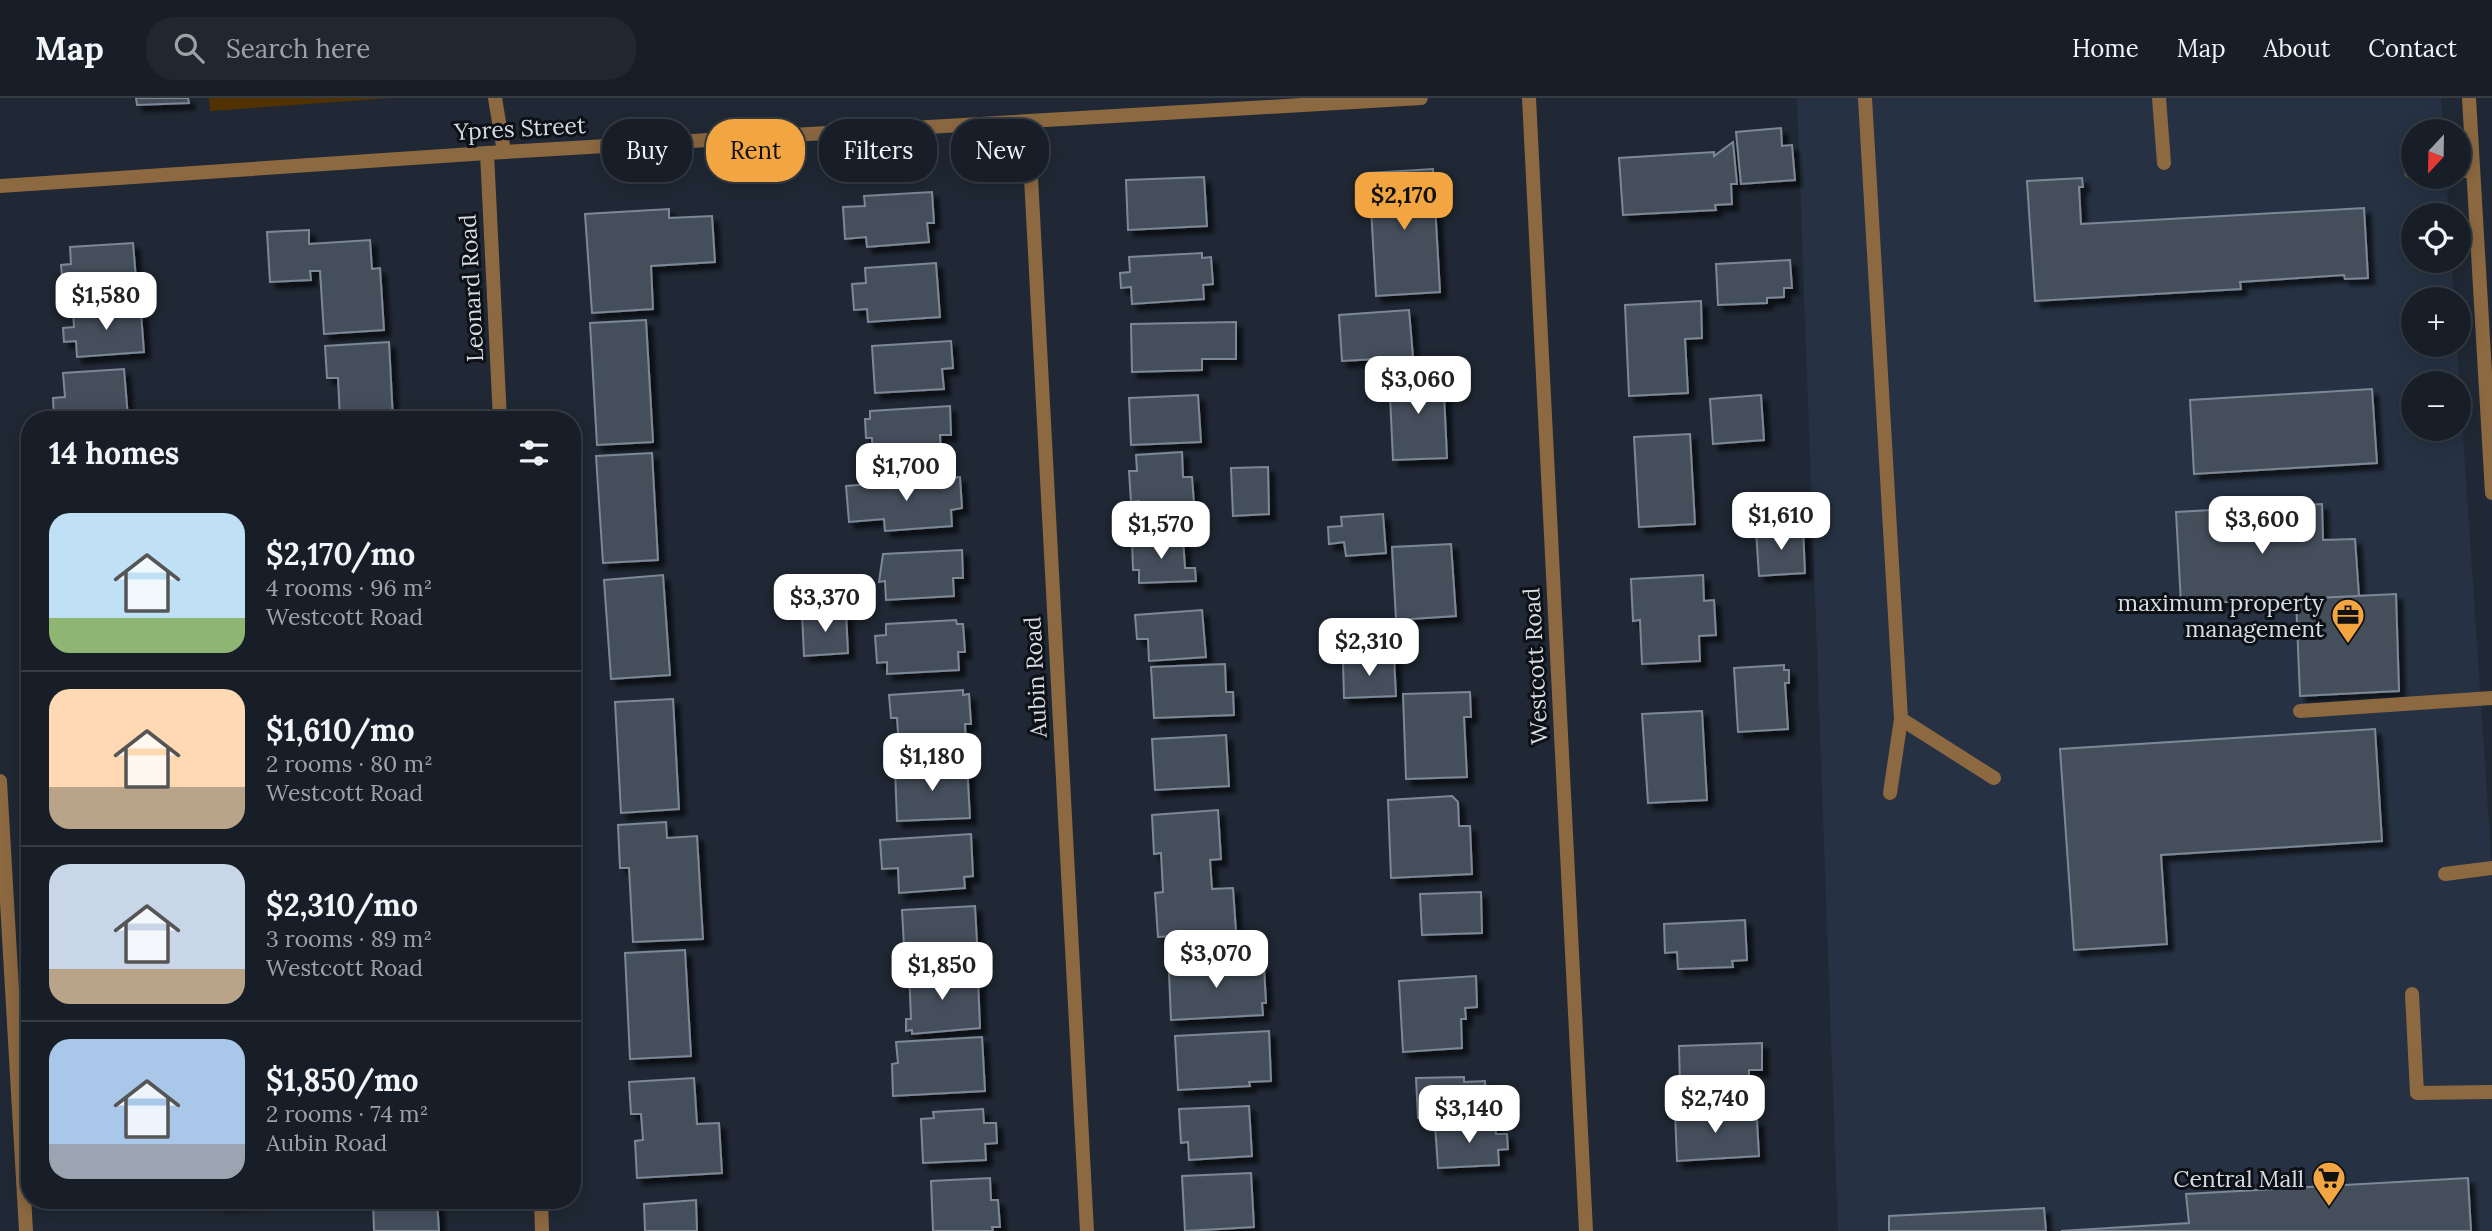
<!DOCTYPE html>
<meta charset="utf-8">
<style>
:root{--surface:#171e27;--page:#20272f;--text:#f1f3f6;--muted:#9ea2a7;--line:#363c44;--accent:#f2a541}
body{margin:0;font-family:Lora,serif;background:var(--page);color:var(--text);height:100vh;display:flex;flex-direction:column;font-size:26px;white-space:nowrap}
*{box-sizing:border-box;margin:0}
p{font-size:23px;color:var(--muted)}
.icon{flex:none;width:38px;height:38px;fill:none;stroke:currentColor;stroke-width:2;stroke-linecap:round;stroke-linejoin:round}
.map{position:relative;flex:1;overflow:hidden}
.details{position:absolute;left:21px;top:313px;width:560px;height:798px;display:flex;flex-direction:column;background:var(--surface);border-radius:28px;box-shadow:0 4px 18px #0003,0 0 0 2px var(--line)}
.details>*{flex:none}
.banner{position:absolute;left:602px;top:21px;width:665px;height:63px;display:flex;gap:14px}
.needle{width:46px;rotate:202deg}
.buttons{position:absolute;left:2401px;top:21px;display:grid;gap:14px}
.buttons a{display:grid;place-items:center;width:70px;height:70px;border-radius:50%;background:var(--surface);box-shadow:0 4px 18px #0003,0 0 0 2px var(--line);font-size:35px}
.price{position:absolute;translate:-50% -60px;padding:0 16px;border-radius:14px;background:#fff;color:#222;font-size:23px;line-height:46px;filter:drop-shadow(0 2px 4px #0008)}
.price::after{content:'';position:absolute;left:50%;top:42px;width:21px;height:16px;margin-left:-10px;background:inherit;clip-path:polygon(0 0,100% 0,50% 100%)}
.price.active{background:var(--accent);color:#111}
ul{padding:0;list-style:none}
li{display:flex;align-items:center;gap:21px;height:175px;padding:0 28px}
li+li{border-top:2px solid var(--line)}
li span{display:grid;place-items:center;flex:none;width:196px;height:140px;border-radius:21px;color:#555}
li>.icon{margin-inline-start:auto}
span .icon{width:84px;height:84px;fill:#fffc;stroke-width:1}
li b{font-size:30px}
h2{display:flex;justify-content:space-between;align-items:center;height:84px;padding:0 28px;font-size:30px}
.chip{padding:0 24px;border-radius:28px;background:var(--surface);box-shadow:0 4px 18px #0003,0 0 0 2px var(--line);font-size:24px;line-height:63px}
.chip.active{background:var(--accent);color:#111}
header{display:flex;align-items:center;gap:42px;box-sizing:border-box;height:98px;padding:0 35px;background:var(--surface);border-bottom:2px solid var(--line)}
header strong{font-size:33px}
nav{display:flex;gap:38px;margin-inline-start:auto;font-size:24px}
.search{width:490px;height:63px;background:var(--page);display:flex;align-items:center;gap:18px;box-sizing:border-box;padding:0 24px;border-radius:28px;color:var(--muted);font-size:26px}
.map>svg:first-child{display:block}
.built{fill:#263243;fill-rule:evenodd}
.green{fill:#523202}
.building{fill:#454f5c;stroke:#7d8896;stroke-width:2;filter:url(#shadow)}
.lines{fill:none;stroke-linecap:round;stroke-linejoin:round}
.service{stroke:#8c6941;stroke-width:14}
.minor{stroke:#8c6941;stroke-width:14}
.tertiary{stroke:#8c6941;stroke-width:14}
.labels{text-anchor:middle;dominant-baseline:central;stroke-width:6;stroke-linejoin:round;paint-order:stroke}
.street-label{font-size:23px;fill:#d6dce3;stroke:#0d1116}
.poi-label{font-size:23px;fill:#d6dce3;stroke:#0d1116;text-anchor:end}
</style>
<header>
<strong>Map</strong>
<div class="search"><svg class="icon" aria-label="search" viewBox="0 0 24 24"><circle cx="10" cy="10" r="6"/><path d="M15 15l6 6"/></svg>Search here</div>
<nav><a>Home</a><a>Map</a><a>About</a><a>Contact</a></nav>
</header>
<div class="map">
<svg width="2492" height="1133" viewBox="0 0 2492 1133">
<defs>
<filter id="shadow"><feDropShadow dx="6" dy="6" stdDeviation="2" flood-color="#0009"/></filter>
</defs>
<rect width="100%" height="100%" fill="#1f2834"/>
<path class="built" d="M1797,0H2441L2443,33H2413V79H2446L2449,117H2413V163H2452L2454,201H2413V247H2457L2492,771V1133H1838ZM2413,285H2459V331H2413Z"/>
<path class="green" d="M209,0H392L210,13Z"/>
<path class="building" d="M136,0H188L189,5L137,7Z
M1781,30L1782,48L1792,47L1795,82L1741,86L1736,34Z
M1733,44L1737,86H1731L1732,106L1715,107L1716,112L1623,117L1619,60L1714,54V58Z
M1433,71L1440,194L1376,198L1369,75Z
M1204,79L1207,128L1128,132L1126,82Z
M2082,80L2083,89H2079L2081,126L2364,110L2368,180L2345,181L2344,177L2240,184L2241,191L2035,203L2027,83Z
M932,94L934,125H927L929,144L867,149L866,139L845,141L843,109L865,108L864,98Z
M669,111V120L712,118L715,164L651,168L653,211L592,215L585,116Z
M309,132V146L370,142L372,171L380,170L384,232L324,236L320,173H310L311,182L270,184L267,134Z
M133,145L136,181L124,182L125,201L73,204L72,187L63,188L61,167L71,166L70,149Z
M1202,155V160L1211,159L1213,186L1203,187L1204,201L1132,206L1131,189L1121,190L1120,175L1130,174L1129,159Z
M1790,162L1792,190H1784V199L1767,200V205L1718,207L1716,166Z
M936,165L940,219L868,224L867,211L854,212L852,186L866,185L865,170Z
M1701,203L1702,240L1685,241L1688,295L1629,298L1625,207Z
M126,209L127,216L141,215L144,254L77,259L76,243L64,244L63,230L74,229L73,213Z
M1409,212L1413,259L1342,263L1339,217Z
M646,222L653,344L597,347L590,225Z
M1236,224V261H1202V272L1132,274L1131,226Z
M951,243L953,270L942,271L944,291L875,295L872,248Z
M389,244L393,322H340L338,280H327L325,248Z
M124,271L128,320L54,322L53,300L65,299L63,275Z
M1443,274L1447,360L1393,362L1389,277Z
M2372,291L2377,365L2194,376L2190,302Z
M1198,297L1201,344L1131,347L1129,300Z
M1761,297L1764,342L1713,346L1710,301Z
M950,308L951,337H940L941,355L873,359L872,340H866L865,321H870V313Z
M1690,336L1695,426L1639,429L1634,339Z
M1182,354L1183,379H1192L1194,406L1139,409V403L1131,404L1129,373H1137L1136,357Z
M652,355L658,462L603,465L596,358Z
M1268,369L1269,416L1233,418L1231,370Z
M960,379L962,410L951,412L952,428L885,433L884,421L849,424L846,388Z
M2322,406L2323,442L2355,441L2359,498L2181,506L2176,414Z
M1383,416L1386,455L1346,458L1344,444L1329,446L1328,429L1342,428L1341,419Z
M1803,430L1805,475L1759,478L1756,433Z
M1183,440L1185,470H1195L1196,483L1139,485V472H1133L1132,442Z
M1451,446L1456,518L1396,522L1392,449Z
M962,452L963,480H953L954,498L886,502L885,483L879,484L883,456Z
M663,477L670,577L611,581L604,482Z
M1703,477L1704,503L1714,502L1716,537L1699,538L1700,563L1642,566L1640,522L1633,523L1631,481Z
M2396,496L2399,593L2300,598L2296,501Z
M1202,512L1206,559L1149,563L1148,541H1137L1135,517Z
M846,514L848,555L804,558L802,516Z
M956,522L957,526H963L965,554H958L959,572L887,576V564L877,565L875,538L886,537V526Z
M1394,559L1396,598L1344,600L1343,564L1347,561Z
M1225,566L1226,594H1233L1234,617L1154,620L1151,569Z
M1784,567V572H1789V585H1785L1788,631L1738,634L1734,570Z
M963,592V597L969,596L971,626H965L966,646L899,650L897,620H891L889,597Z
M1470,594L1471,619H1464L1467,679L1406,681L1403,596Z
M673,601L679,711L621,715L615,604Z
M1702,613L1707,702L1648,705L1642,616Z
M2375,631L2382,743L2161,757L2167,846L2074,852L2060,651Z
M1226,637L1229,688L1155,692L1152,641Z
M967,666L970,720L897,723L895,670Z
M1452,698L1458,704L1459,728H1470L1472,776L1391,780L1388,702Z
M1218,712L1221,761L1210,762L1212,791L1233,790L1236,834L1158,839L1155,795L1163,794L1161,755L1154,756L1152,717Z
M666,724L667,740L697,738L703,841L633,844L629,770H620L618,727Z
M971,736L973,778L964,779L965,790L899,795L898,770L882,771L880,742Z
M1481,794L1482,835L1422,837L1420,796Z
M975,808L978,863L905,867L902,812Z
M1745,822L1747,862L1732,863L1733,869L1678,871L1677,854L1665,855L1664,826Z
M685,852L691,958L630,961L625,855Z
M1235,860L1236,871L1264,869L1266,905H1262L1263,917L1171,922L1169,875L1174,874V863Z
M943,869L944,882L978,880L980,930L912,936V932L906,933V921H911L909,871Z
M1476,878L1477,909L1465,910L1466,921H1461L1462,950L1403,954L1399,883Z
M1269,933L1271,983L1249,984L1250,988L1178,992L1175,938Z
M982,939L985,993L893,998L892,966L898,965L896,944Z
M1762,945V972H1749V987L1680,988L1679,948Z
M1464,979V984L1485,983L1487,1017L1418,1020L1416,980Z
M694,980L697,1026L719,1025L722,1075L637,1080L635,1043L643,1042L641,1016H631L629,984Z
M1249,1008L1252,1058L1189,1062L1188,1044L1181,1045L1179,1011Z
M1743,1010L1744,1022H1757L1759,1058L1677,1063L1675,1014Z
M983,1011L984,1025H996L997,1045L985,1046L986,1062L923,1065L921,1021L934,1020L933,1014Z
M1495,1023L1496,1036H1507L1508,1051L1498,1052L1499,1067L1438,1070L1435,1027Z
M1251,1075L1254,1129L1185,1133L1182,1078Z
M990,1080L991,1102H998L1000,1129H992L993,1133H933L931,1083Z
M2468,1080L2471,1133H2061L2189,1125L2186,1096Z
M220,1102H263V1103L220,1107Z
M373,1102H437L439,1133H374Z
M696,1102L697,1133H645L644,1106Z
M2044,1110L2046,1133H1889V1118Z"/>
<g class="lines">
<path class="service" d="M495,0L504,54
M1865,0L1901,621L1994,680
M2159,0L2164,65
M2459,73H2473
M2411,74H2413
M2300,613L2492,600
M1890,695L1901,621
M2445,776L2492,770
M2412,896L2417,995L2492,994"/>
<path class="minor" d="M1529,0L1586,1133
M1028,23L1087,1133
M487,55L500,322
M0,88L487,55L1421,0
M0,683L26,1133
M541,1102L542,1133"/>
<path class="tertiary" d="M2469,0L2492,395"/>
</g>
<defs>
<symbol id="office-pin" viewBox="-11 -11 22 30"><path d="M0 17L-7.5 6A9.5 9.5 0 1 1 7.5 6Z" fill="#f2a541" stroke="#0d1116"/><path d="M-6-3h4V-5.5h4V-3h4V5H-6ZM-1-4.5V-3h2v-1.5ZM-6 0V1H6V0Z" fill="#111"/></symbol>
<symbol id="supermarket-pin" viewBox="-11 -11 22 30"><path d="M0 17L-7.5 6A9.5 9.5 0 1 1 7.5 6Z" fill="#f2a541" stroke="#0d1116"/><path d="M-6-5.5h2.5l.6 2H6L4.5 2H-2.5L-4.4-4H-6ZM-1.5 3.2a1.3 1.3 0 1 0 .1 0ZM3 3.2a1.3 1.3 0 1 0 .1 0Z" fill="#111"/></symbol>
</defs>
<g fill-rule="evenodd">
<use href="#office-pin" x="2329" y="498" width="38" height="52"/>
<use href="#supermarket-pin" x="2310" y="1061" width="38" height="52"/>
</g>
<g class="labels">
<g class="street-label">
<text transform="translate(520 30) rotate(-3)">Ypres Street</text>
<text transform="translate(471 190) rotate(-93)">Leonard Road</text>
<text transform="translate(1535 568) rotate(-93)">Westcott Road</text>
<text transform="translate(1035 579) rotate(-93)">Aubin Road</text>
</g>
<g class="poi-label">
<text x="2324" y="504">maximum property<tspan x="2324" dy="26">management</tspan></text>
<text x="2304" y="1080">Central Mall</text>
</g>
</g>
</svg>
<div class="buttons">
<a><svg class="needle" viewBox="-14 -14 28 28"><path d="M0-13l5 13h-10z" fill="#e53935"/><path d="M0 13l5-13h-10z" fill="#9ea2a7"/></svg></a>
<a><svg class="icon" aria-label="locate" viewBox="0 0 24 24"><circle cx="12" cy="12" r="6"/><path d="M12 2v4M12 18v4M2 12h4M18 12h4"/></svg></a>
<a>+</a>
<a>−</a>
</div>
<b class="price active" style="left:1404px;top:134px">$2,170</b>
<b class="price" style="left:106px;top:234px">$1,580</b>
<b class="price" style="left:1418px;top:318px">$3,060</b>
<b class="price" style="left:906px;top:405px">$1,700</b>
<b class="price" style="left:1781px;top:454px">$1,610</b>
<b class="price" style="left:2262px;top:458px">$3,600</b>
<b class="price" style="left:1161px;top:463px">$1,570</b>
<b class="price" style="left:825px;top:536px">$3,370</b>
<b class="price" style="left:1369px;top:580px">$2,310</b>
<b class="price" style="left:932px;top:695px">$1,180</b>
<b class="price" style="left:1216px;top:892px">$3,070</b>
<b class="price" style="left:942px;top:904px">$1,850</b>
<b class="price" style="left:1715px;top:1037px">$2,740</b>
<b class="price" style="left:1469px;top:1047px">$3,140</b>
<div class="banner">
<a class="chip">Buy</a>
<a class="chip active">Rent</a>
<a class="chip">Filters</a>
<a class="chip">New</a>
</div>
<section class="details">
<h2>14 homes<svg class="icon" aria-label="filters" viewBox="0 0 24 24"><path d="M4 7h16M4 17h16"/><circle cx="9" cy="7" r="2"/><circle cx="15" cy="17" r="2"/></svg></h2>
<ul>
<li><span style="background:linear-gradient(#bfe0f5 75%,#8fb573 0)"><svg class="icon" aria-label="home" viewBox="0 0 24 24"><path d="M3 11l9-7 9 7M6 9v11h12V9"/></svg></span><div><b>$2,170/mo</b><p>4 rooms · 96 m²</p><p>Westcott Road</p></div></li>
<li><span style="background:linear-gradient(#ffd9b3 70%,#b9a48a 0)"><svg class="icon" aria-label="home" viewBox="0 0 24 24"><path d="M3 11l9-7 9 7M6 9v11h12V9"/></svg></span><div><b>$1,610/mo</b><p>2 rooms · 80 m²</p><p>Westcott Road</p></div></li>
<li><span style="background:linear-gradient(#c9d6e8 75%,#b9a48a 0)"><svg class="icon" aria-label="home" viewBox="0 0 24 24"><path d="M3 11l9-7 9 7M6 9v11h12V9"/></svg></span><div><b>$2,310/mo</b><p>3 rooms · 89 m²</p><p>Westcott Road</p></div></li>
<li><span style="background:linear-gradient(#a9c7e8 75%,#9aa5b1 0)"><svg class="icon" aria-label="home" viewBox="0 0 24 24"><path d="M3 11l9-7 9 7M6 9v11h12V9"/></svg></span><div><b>$1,850/mo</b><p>2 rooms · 74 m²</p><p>Aubin Road</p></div></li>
</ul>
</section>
</div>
